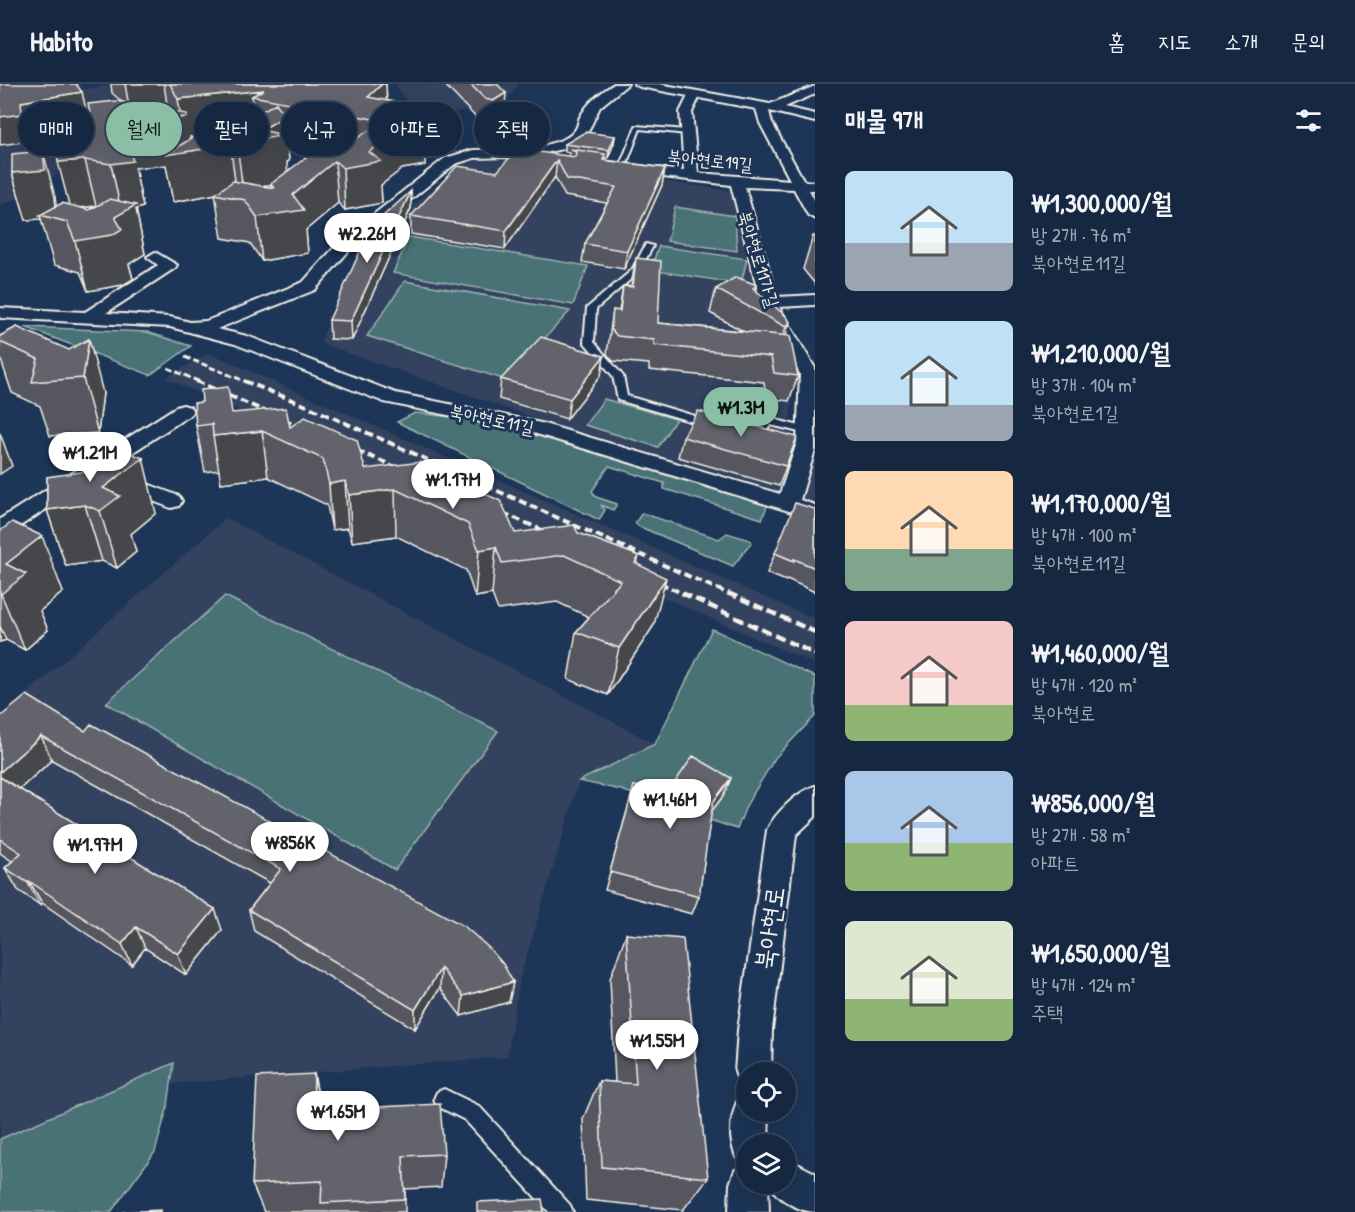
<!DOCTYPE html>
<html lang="ko">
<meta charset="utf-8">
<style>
:root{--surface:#162841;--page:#23344c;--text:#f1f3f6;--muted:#9ea6b1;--line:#35445a;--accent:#8abfa5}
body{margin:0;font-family:"Patrick Hand","Poor Story",sans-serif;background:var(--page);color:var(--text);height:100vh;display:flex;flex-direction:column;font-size:22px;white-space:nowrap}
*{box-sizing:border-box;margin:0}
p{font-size:20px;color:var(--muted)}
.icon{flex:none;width:33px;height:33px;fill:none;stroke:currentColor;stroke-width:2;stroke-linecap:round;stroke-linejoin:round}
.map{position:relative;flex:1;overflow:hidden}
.drawer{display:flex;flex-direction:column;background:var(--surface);width:540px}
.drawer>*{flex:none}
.banner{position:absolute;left:18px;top:18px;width:570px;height:54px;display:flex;gap:12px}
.controls{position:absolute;left:736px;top:978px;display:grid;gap:12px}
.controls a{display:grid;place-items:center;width:60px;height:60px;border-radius:50%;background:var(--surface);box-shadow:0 6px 24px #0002,0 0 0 2px var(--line);font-size:30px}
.price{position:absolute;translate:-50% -51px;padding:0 14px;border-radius:21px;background:#fff;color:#222;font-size:20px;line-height:39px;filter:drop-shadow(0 2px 3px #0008)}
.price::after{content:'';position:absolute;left:50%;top:36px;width:18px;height:14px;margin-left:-9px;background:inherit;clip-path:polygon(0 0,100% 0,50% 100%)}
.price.on{background:var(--accent);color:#111}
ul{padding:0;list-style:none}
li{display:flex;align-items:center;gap:18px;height:150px;padding:0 30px}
li span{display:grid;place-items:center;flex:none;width:168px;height:120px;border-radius:9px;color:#555}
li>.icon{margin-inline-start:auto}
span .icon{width:72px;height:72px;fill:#fffc;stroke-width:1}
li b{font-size:26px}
h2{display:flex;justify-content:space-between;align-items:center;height:72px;padding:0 30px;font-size:26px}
.tag{padding:0 21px;border-radius:27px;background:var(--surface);box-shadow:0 6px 24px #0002,0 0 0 2px var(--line);font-size:21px;line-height:54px}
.tag.on{background:var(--accent);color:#111}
header{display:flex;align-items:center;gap:36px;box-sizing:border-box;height:84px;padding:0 30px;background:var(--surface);border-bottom:2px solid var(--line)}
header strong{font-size:28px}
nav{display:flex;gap:33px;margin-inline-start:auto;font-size:21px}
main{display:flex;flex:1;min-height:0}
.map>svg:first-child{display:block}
.built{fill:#32435e}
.green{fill:#497276;stroke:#9eb2af;stroke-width:1.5}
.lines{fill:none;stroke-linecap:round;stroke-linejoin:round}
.service-casing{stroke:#f4f1e8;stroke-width:4}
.minor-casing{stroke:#f4f1e8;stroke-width:4}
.service{fill:#1d3557;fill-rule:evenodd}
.minor{fill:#1d3557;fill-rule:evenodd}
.rail-far2{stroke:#f4f1e8;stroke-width:3;stroke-dasharray:6 3;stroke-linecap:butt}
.rail-far1{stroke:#f4f1e8;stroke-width:4;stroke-dasharray:8 4;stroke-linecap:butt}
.rail{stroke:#f4f1e8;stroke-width:4.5;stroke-dasharray:10 4.5;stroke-linecap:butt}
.wall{fill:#55565e;stroke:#f4f1e8;stroke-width:1.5;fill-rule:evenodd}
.shaded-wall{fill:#45464c;stroke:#f4f1e8;stroke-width:1.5}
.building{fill:#63646d;stroke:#f4f1e8;stroke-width:1.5}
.labels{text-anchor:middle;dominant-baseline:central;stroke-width:6;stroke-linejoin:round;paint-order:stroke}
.far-street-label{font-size:18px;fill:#f4f1e8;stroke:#1d3557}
.near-street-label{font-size:26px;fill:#f4f1e8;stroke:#1d3557}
</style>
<header>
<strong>Habito</strong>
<nav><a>홈</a><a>지도</a><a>소개</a><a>문의</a></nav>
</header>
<main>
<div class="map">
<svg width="815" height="1128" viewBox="0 0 815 1128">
<rect width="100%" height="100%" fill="#1d3557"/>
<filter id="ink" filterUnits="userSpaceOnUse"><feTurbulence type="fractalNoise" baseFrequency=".0167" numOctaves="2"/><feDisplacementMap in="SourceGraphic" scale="12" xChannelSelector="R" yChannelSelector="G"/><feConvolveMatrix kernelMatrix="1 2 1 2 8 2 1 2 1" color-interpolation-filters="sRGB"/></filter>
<g filter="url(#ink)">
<path class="built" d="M0,0L70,5H87L115,0H277L74,80L19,114L0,121Z
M395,0H519L508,15L460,28L422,25L408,19Z
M490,73L732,107L770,237L795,281L788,357L815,363V418L534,334L320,259L362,163L465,79Z
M209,269L815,535V580L165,294Z
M226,434L655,660L579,698L520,894L507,973L170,1000L173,979L0,1060V633Z"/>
<path class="green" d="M675,123L735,132L737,167L667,157Z
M409,153L588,182L573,221L393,189Z
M659,162L747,175L741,200L650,186Z
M405,197L570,227L506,296L367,252Z
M25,243L147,248L191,262L150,291Z
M604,315L676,335L658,363L585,341Z
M415,329L491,337L768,420L762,435L664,405V399L609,382L592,407L596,413L617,420L613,426L601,421L605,426L599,436L397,338Z
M642,429L719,455L727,449L750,456L751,459L733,482L638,442L635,439Z
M225,512L498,647L395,786L106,619Z
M712,545L815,593V632L775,674L747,720L737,745L621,706L579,697L655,660Z
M174,979L168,1021L155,1068L111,1128H0V1055Z"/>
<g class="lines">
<defs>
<path id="service" d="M636,42L687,46L690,48L687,50L640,45L625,84L618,86Z
M646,160L653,162L638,189L596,225L594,258L623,292L627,312L715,338V342H707L618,316L613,292L584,258L587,224L632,186Z
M769,334L811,345L812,347L807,350L771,341L757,354H749L742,350L747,347L751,348Z
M444,1005L479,1022L570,1121L573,1128H549L465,1036L437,1022L434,1015L437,1008Z"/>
<path id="minor" d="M614,0H628L600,23L586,52L568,64L548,68L555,73L553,76L510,73L474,74L455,80L352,163L315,206L217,245L247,252L396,309L541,339L780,410L797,358L800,290L762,223L731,101L629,89L622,85L629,81L684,87L680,28L688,12L640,3L634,0H659L770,20L815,2V10L785,23L815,30V38L769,27L772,39L804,97L815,98V106H809L815,117V135L808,131L794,105L745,103L777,213L815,211V221L779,223L815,284V366L800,416L815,421V435L530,348L384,318L235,260L170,243L0,234V224L85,228L158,181L147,173L155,168L177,181L175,184L106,229L170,233L190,238L206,237L224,230L303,198L340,157L445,74L473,66L510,65L534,68C545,57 566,60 575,46C578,43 578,37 580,33C588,18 600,9 614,0ZM699,14L756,25L760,39L790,96L698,89L692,28Z
M183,321L190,323L193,327L190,331L8,450L0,452V435L176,323Z
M119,389L179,412L182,417L179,422L171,424L111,401L108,396L111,391Z
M815,702V733L796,751L772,946L771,988H747V1003L740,1001L735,988L738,946L767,746C775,729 797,708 815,702Z
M747,1011V1028H769L768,1060H747V1078L736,1073C728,1054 730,1034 738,1015Z
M786,1074L815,1089V1128C800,1128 775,1114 769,1100H786Z
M747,1081V1100H768L769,1128H729L730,1100L735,1086Z"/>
</defs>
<use href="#service" class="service-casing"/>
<use href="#minor" class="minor-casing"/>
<use href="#service" class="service"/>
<use href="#minor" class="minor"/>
<path class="rail-far2" d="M185,273L247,298
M168,284L200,298"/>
<path class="rail-far1" d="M196,297L310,347
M244,297L307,322L731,511
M346,362L445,404
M492,424L558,453
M649,494L686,511"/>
<path class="rail" d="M682,509L815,570
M728,509L815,548"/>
</g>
<path class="wall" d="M111,0H386L387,17L426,24L425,81L402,85L381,101L382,119L345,126L338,119L306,146L308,169L262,177L250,159L222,154L215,110L173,118L166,81L135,84L143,123L136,125L145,170L129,180L133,195L123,201L88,207L80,188L54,181L41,135L26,136L12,89L55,113L56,122L69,121L94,48L121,17L112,9ZM167,21L170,26L154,24ZM287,57L314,63L315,67L287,88V78L289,77ZM271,100V104L262,102ZM96,122L89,126L81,124Z
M444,0H497L504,35L491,44L484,42Z
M615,52L614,59L608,74H605V76L665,84L662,101L624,185L582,178L585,160L607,119L565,112L555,93L505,165L411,150V132L497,88L569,72V69L565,68V60Z
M411,107V124L352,256L330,255L329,236Z
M813,152H815V200L803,185Z
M636,174L658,239L743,247L710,229L716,205L755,207L787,233L785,252L798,292L789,317L766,314L764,298L649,286V280L613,277L607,270L613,226L619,227L623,202H631Z
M17,243L103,309L98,349L50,352L40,322L12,309L0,273V252Z
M604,272L601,291L567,335L499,315L501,295Z
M232,329L290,343L365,385L429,400L515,449H578L639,472L637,480L654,541L608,611L568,595L576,548L589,533L557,518L498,526L492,510L475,513L466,486L396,452L352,458L348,444L332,446L327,421L268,393L221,399L219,386L205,388L196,342Z
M683,353H797L779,402L678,373Z
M47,393L156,429L131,450L136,468L117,484L102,477L66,482L47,426Z
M815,425V508L787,495L786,497L767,489L775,469Z
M0,447L63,508L40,527L48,546L25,566L6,556L0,558Z
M0,633L85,647L513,898L509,918L461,932L440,904L415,945L254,847L249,826L270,799L52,676L20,705L222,846L186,891L145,864L132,881L42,819L40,821L18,806L5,784L12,777L0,769Z
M731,694L723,712L711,728L699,812L692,830L605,806L634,702L667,710Z
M626,850L708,1094L683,1126L586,1116L583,1035L599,997L615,998L610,895Z
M314,990L321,1026L444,1070L441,1103L405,1105V1128H264L252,1100Z"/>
<path class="shaded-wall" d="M125,0H164L167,21L130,28Z
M382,0H386L387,33L368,13Z
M264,6L252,12L256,45L217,38L213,34L215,50L190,53L193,67L229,51L235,97L216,110L173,118L166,81L135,84L143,123L136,125L145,170L129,180L133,195L123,201L88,207L75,157L115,133L121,127L111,80L123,40L181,34L178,15Z
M82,8L88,35L28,45L30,57L0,61V33L21,18Z
M506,9L504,35L491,44L493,17Z
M426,24L425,81L402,85L381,101L382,119L345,126L343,84L369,68Z
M285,32L289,77L287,78L288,97L243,106L237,60Z
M615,52L614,59L608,74L609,66Z
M43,67L55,113L57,133L40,131L41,135L26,136L12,89Z
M85,76L96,122L70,125L58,78Z
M557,76L555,93L505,165L506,147Z
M335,77L338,119L306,146L308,169L262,177L257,133L293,111Z
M665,84L662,101L624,185L627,167Z
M411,107V124L352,256L351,237Z
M790,238L782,263L778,268L786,243Z
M89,255L103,309L98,349L83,294Z
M604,272L601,291L567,335L570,315Z
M262,347L268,393L221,399L213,352Z
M0,349L12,382L0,390Z
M143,374L156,429L131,450L136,468L117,484L100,427L103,404Z
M345,397L348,444L332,446L329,400Z
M395,405L396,452L352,458L349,411Z
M85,421L102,477L66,482L47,426Z
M42,452L63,508L40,527L48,546L25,566L1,510L6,480Z
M496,463L492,510L475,513L479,466Z
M666,494L654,541L608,611L619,564Z
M0,542L6,556L0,558Z
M41,652L52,676L9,714L0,697V688Z
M731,694L723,712L705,736L713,718Z
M29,797L42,819L40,821L28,799Z
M215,825L222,846L186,891L178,870Z
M136,843L145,864L132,881L122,860Z
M441,884L440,904L415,945V926Z
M513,898L509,918L461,932L463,912Z
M314,990L321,1028L313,1026Z"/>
<path class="building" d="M0,0H76L82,8L21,18L22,30L0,33Z
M170,0H382L368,13L426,24L414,32L426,41L401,45L369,68L381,77L343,84L335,77L293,111L304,126L257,133L245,116L215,110L233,97L274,104L271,100L320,63L314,57L344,63L383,37L252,12L264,6L178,15Z
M470,0H497L506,9L493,17L485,15Z
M117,17L187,30V33L123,40L133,77L111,80L85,76L58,78L55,52L94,48L88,20Z
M276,19L285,32L261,46L284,51L237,60L229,51L210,64L165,71L217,38L213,34L241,39Z
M585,48L615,52L609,66L565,60Z
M517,65L575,73L576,68L570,65L605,70L603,76L665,84L627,167L585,160L616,103L567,95L557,76L506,147L411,132L457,82L497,88Z
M43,67L45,86L12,89V70Z
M411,107L351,237L329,236L371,143Z
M110,115L136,121L115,133L122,145L112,151L75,157L67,138L40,131L62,119L89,126Z
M636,174L661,177L658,239L790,252L798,292L774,289L771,273L654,261V256L617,252L611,245L613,226L620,227L623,202L633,203Z
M736,193L757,201L753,204L787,233L790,238L786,243L716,205Z
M17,243L69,266L89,255L83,294L32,298L38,275L0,258V252Z
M541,253L604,272L570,315L501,295Z
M228,303L232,329L286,324L290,343L305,333L357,356L365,385L421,378L429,400L440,390L501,417L515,449L574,441L578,449L639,472L635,479L666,494L619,564L576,548L621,497L564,471L502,479L496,463L479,466L468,440L395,405L349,411L345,397L329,400L323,375L262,347L213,352L212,340L196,342L194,319L202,318L201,306Z
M698,327L797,353L786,382L683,353Z
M115,363L143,374L103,404L120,412L100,427L85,421L47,426V393L81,388Z
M795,419L815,425V484L794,475V477L775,469Z
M12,438L42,452L6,480L26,490L1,510L0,509V447Z
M27,611L85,647L91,640L464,842L489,864L503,880L513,898L463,912L441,884L415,926L249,826L281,785L41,652L0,688V633Z
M693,672L731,694L713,718L699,812L610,788L634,702L667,710Z
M0,693L215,825L178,870L136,843L122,860L29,797L28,799L5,784L21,769L0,755Z
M626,850L683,855L708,1094L602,1083L599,997L636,1000Z
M314,990L313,1026L440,1020L444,1070L403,1072L405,1115L321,1119L322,1097L252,1100L257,993Z
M542,1115L544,1128H477V1118Z
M161,1126V1128H122Z"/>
</g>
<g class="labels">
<g class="far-street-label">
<text transform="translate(710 76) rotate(6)">북아현로19길</text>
<text transform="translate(759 175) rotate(73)">북아현로11가길</text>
<text transform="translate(492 335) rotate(12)">북아현로11길</text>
</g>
<g class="near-street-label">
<text transform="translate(769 844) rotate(-82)">북아현로</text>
</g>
</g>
</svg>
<div class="controls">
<a><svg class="icon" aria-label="locate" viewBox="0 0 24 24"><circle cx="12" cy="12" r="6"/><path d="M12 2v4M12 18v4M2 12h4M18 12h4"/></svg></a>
<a><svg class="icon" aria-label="layers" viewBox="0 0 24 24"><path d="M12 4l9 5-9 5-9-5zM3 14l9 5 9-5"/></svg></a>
</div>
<b class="price" style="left:367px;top:180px">₩2.26M</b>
<b class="price on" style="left:741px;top:354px">₩1.3M</b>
<b class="price" style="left:90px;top:399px">₩1.21M</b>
<b class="price" style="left:453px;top:426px">₩1.17M</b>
<b class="price" style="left:670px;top:746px">₩1.46M</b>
<b class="price" style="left:290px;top:789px">₩856K</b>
<b class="price" style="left:95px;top:791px">₩1.97M</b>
<b class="price" style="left:657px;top:987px">₩1.55M</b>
<b class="price" style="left:338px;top:1058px">₩1.65M</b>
<div class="banner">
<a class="tag">매매</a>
<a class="tag on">월세</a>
<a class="tag">필터</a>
<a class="tag">신규</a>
<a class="tag">아파트</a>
<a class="tag">주택</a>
</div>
</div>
<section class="drawer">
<h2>매물 9개<svg class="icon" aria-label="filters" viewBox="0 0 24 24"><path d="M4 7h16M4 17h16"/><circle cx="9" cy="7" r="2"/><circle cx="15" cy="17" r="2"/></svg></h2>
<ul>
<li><span style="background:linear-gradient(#bfe0f5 60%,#9aa5b1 0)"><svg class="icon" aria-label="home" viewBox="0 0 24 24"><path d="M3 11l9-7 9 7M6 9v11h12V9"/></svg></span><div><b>₩1,300,000/월</b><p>방 2개 · 76 m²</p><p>북아현로11길</p></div></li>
<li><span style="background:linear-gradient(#bfe0f5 70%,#9aa5b1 0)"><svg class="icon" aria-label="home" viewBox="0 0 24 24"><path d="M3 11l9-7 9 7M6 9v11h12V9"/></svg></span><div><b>₩1,210,000/월</b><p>방 3개 · 104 m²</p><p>북아현로1길</p></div></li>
<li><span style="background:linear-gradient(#ffd9b3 65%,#7fa58c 0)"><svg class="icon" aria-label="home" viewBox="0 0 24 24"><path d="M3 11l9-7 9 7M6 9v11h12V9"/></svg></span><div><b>₩1,170,000/월</b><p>방 4개 · 100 m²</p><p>북아현로11길</p></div></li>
<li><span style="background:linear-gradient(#f6c9c9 70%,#8fb573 0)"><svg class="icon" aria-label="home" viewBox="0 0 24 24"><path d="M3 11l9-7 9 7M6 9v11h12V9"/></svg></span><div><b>₩1,460,000/월</b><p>방 4개 · 120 m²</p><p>북아현로</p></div></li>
<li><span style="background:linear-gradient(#a9c7e8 60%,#8fb573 0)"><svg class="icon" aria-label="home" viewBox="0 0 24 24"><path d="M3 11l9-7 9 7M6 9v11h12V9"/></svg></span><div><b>₩856,000/월</b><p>방 2개 · 58 m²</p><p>아파트</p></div></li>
<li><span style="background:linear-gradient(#dfe7d0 65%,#8fb573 0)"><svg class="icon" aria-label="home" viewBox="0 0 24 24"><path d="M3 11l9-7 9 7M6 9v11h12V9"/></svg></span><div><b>₩1,650,000/월</b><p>방 4개 · 124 m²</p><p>주택</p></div></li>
</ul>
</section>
</main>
